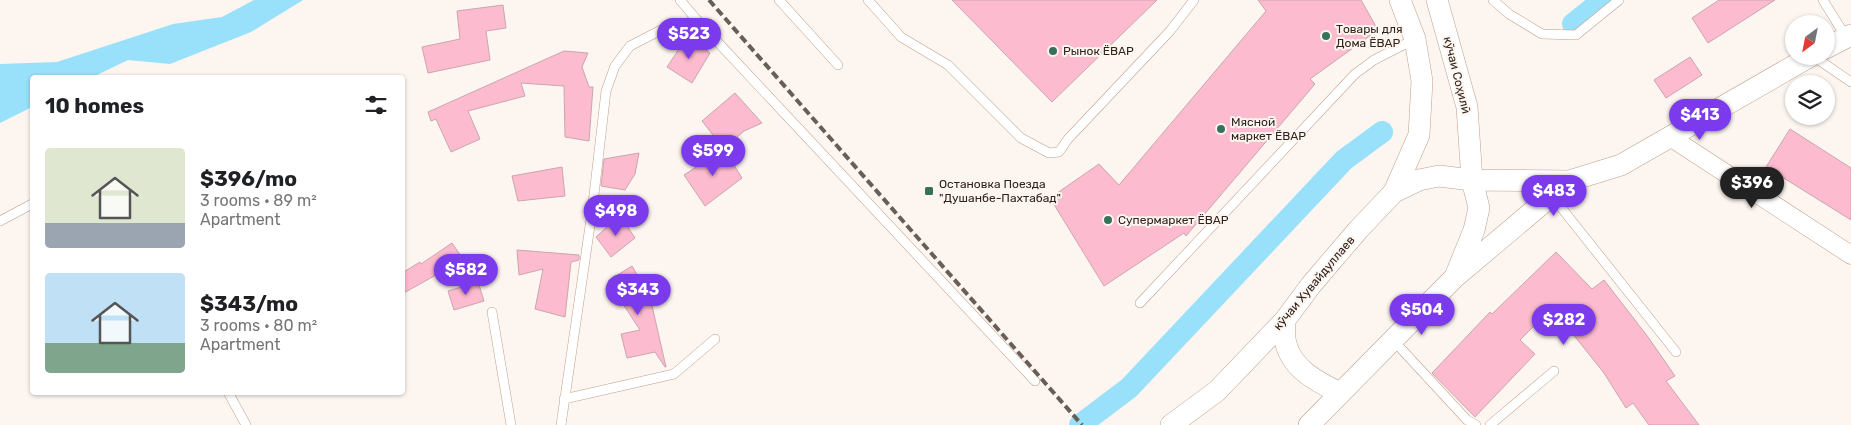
<!DOCTYPE html>
<meta charset="utf-8">
<style>
:root{--surface:#fff;--page:#f6f6f6;--text:#202124;--muted:#757577;--accent:#7c3aed}
body{margin:0;font-family:Rubik,sans-serif;background:var(--page);color:var(--text);height:100vh;display:flex;flex-direction:column;font-size:19px;white-space:nowrap}
*{box-sizing:border-box;margin:0}
p{font-size:16px;color:var(--muted)}
.icon{flex:none;width:28px;height:28px;fill:none;stroke:currentColor;stroke-width:2;stroke-linecap:round;stroke-linejoin:round}
.map{position:relative;flex:1;overflow:hidden}
.side{position:absolute;left:30px;top:75px;width:375px;height:320px;display:flex;flex-direction:column;background:var(--surface);border-radius:5px;box-shadow:0 1px 4px #0004}
.side>*{flex:none}
.needle{width:32px;rotate:212deg}
.tools{position:absolute;left:1785px;top:15px;display:grid;gap:10px}
.tools a{display:grid;place-items:center;width:50px;height:50px;border-radius:50%;background:var(--surface);box-shadow:0 1px 4px #0004;font-size:25px}
.price{position:absolute;translate:-50% -42px;padding:0 11px;border-radius:18px;background:var(--accent);color:#fff;font-size:16px;line-height:32px;filter:drop-shadow(0 1px 2px #0008)}
.price::after{content:'';position:absolute;left:50%;top:30px;width:15px;height:11px;margin-left:-8px;background:inherit;clip-path:polygon(0 0,100% 0,50% 100%)}
.price.active{background:#222;color:#fff}
ul{padding:0;list-style:none}
li{display:flex;align-items:center;gap:15px;height:125px;padding:0 15px}
li span{display:grid;place-items:center;flex:none;width:140px;height:100px;border-radius:5px;color:#555}
li>.icon{margin-inline-start:auto}
span .icon{width:60px;height:60px;fill:#fffc;stroke-width:1}
li b{font-size:21px}
h2{display:flex;justify-content:space-between;align-items:center;height:60px;padding:0 15px;font-size:21px}
.map>svg:first-child{display:block}
.water{fill:#99e0fa}
.lines{fill:none;stroke-linecap:round;stroke-linejoin:round}
.canal{stroke:#99e0fa;stroke-width:22}
.building{fill:#fdbbcf;stroke:#cba5b0}
.service-casing{stroke:#bfa08b;stroke-width:10}
.minor-casing{stroke:#bfa08b;stroke-width:19}
.tertiary-casing{stroke:#bfa08b;stroke-width:22}
.service{stroke:#fff;stroke-width:9}
.minor{stroke:#fff;stroke-width:18}
.tertiary{stroke:#fff;stroke-width:21}
.rail{stroke:#685e56;stroke-width:4;stroke-dasharray:8 4;stroke-linecap:butt}
.poi-dot{fill:#36715b;stroke:#fcf5f0;stroke-width:2}
.labels{text-anchor:middle;dominant-baseline:central;stroke-width:4;stroke-linejoin:round;paint-order:stroke}
.poi-label{font-size:12px;fill:#2f231b;stroke:#fcf5f0;text-anchor:start}
.street-label{font-size:12px;fill:#2f231b;stroke:#fcf5f0}
</style>
<div class="map">
<svg width="1851" height="425" viewBox="0 0 1851 425">
<rect width="100%" height="100%" fill="#fcf5f0"/>
<path class="water" d="M254,0H303L251,32L170,64L128,60L93,77L32,78V107L0,123V64L57,62L173,24L222,17Z"/>
<g class="lines">
<path class="canal" d="M1573,24L1603,0
M1080,425L1129,388L1344,160L1382,132"/>
</g>
<path class="building" d="M952,0H1157L1052,102Z
M1258,0H1361L1378,30L1310,79L1315,84L1186,236L1184,233L1104,286L1050,198L1099,164L1119,185L1266,11Z
M1719,0H1775L1708,43L1692,18Z
M503,5L506,28L486,31L490,60L428,73L422,47L460,39L457,11Z
M687,37L710,53L692,83L667,67Z
M564,51L588,53L582,67L589,87H593L589,141L565,137L564,86L521,83L525,96L468,111L480,139L451,152L436,119L431,121L428,112Z
M1690,57L1702,75L1666,98L1654,80Z
M735,93L762,123L744,131L724,149L702,121Z
M1790,129L1851,168V220L1766,167Z
M724,149L742,178L705,206L684,175Z
M639,153L635,174L625,190L601,186L604,159Z
M562,167L565,196L518,201L512,176Z
M620,215L635,238L611,257L596,237Z
M452,243L463,259L437,276L436,275L402,294V273L420,262L421,264Z
M517,250L579,255V260L571,262L565,317L535,309L543,269L519,275Z
M1556,252L1592,289L1604,280L1648,337L1675,376L1666,381L1699,425H1649L1633,403L1626,408L1604,373L1552,308L1520,340L1535,354L1475,417L1432,373L1490,312L1492,314Z
M632,266L650,297L666,367H665L655,352L627,358L621,334L640,330L608,281Z
M478,282L484,301L454,310L448,291Z"/>
<g class="lines">
<defs>
<path id="service" d="M680,0L697,20
M779,0L838,65
M868,0L901,37L948,65L1021,138L1049,153L1059,152L1068,139L1170,31L1194,0
M1493,0L1509,14L1542,34L1576,35L1619,0
M1823,0L1846,37
M1813,56L1851,82
M1552,196L1676,352
M0,221L32,204
M1140,303L1355,74L1374,60L1415,39
M492,312L511,425
M1393,340L1467,420L1476,425
M228,392L246,425
M564,399L674,374L715,339
M561,425L592,212L606,91L615,66L630,46L661,30L697,20L1035,381
M1490,425L1554,371"/>
<path id="minor" d="M1670,137L1851,255"/>
<path id="tertiary" d="M1437,0L1467,107L1472,180L1569,181L1621,165L1811,56
M1826,48L1851,35
M1394,192L1419,135L1422,81L1415,39L1400,0
M1285,320C1285,327 1284,337 1286,344C1293,370 1318,382 1340,393
M1171,425L1217,391L1285,320L1311,285L1358,230L1394,192L1419,180L1439,176L1472,180L1479,208L1474,230L1455,277
M1309,425L1455,277L1569,181"/>
</defs>
<use href="#service" class="service-casing"/>
<use href="#minor" class="minor-casing"/>
<use href="#tertiary" class="tertiary-casing"/>
<use href="#service" class="service"/>
<use href="#minor" class="minor"/>
<use href="#tertiary" class="tertiary"/>
<path class="rail" d="M709,0L1082,425"/>
</g>
<g class="poi-dot">
<circle cx="1326" cy="36" r="5"/>
<circle cx="1053" cy="51" r="5"/>
<circle cx="1221" cy="129" r="5"/>
<rect x="924" y="186" width="10" height="10" rx="2.5"/>
<circle cx="1108" cy="220" r="5"/>
</g>
<g class="labels">
<g class="poi-label">
<text x="1336" y="29">Товары для<tspan x="1336" dy="14">Дома ЁВАР</tspan></text>
<text x="1063" y="51">Рынок ЁВАР</text>
<text x="1231" y="122">Мясной<tspan x="1231" dy="14">маркет ЁВАР</tspan></text>
<text x="939" y="184">Остановка Поезда<tspan x="939" dy="14">"Душанбе-Пахтабад"</tspan></text>
<text x="1118" y="220">Супермаркет ЁВАР</text>
</g>
<g class="street-label">
<text transform="translate(1457 75) rotate(76)">кӯчаи Соҳилӣ</text>
<text transform="translate(1314 283) rotate(-50)">кӯчаи Хувайдуллаев</text>
</g>
</g>
</svg>
<div class="tools">
<a><svg class="needle" viewBox="-14 -14 28 28"><path d="M0-13l5 13h-10z" fill="#e53935"/><path d="M0 13l5-13h-10z" fill="#757577"/></svg></a>
<a><svg class="icon" aria-label="layers" viewBox="0 0 24 24"><path d="M12 4l9 5-9 5-9-5zM3 14l9 5 9-5"/></svg></a>
</div>
<b class="price" style="left:689px;top:60px">$523</b>
<b class="price" style="left:1700px;top:141px">$413</b>
<b class="price" style="left:713px;top:177px">$599</b>
<b class="price active" style="left:1752px;top:209px">$396</b>
<b class="price" style="left:1554px;top:217px">$483</b>
<b class="price" style="left:616px;top:237px">$498</b>
<b class="price" style="left:466px;top:296px">$582</b>
<b class="price" style="left:638px;top:316px">$343</b>
<b class="price" style="left:1422px;top:336px">$504</b>
<b class="price" style="left:1564px;top:346px">$282</b>
<section class="side">
<h2>10 homes<svg class="icon" aria-label="filters" viewBox="0 0 24 24"><path d="M4 7h16M4 17h16"/><circle cx="9" cy="7" r="2"/><circle cx="15" cy="17" r="2"/></svg></h2>
<ul>
<li><span style="background:linear-gradient(#dfe7d0 75%,#9aa5b1 0)"><svg class="icon" aria-label="home" viewBox="0 0 24 24"><path d="M3 11l9-7 9 7M6 9v11h12V9"/></svg></span><div><b>$396/mo</b><p>3 rooms · 89 m²</p><p>Apartment</p></div></li>
<li><span style="background:linear-gradient(#bfe0f5 70%,#7fa58c 0)"><svg class="icon" aria-label="home" viewBox="0 0 24 24"><path d="M3 11l9-7 9 7M6 9v11h12V9"/></svg></span><div><b>$343/mo</b><p>3 rooms · 80 m²</p><p>Apartment</p></div></li>
</ul>
</section>
</div>
